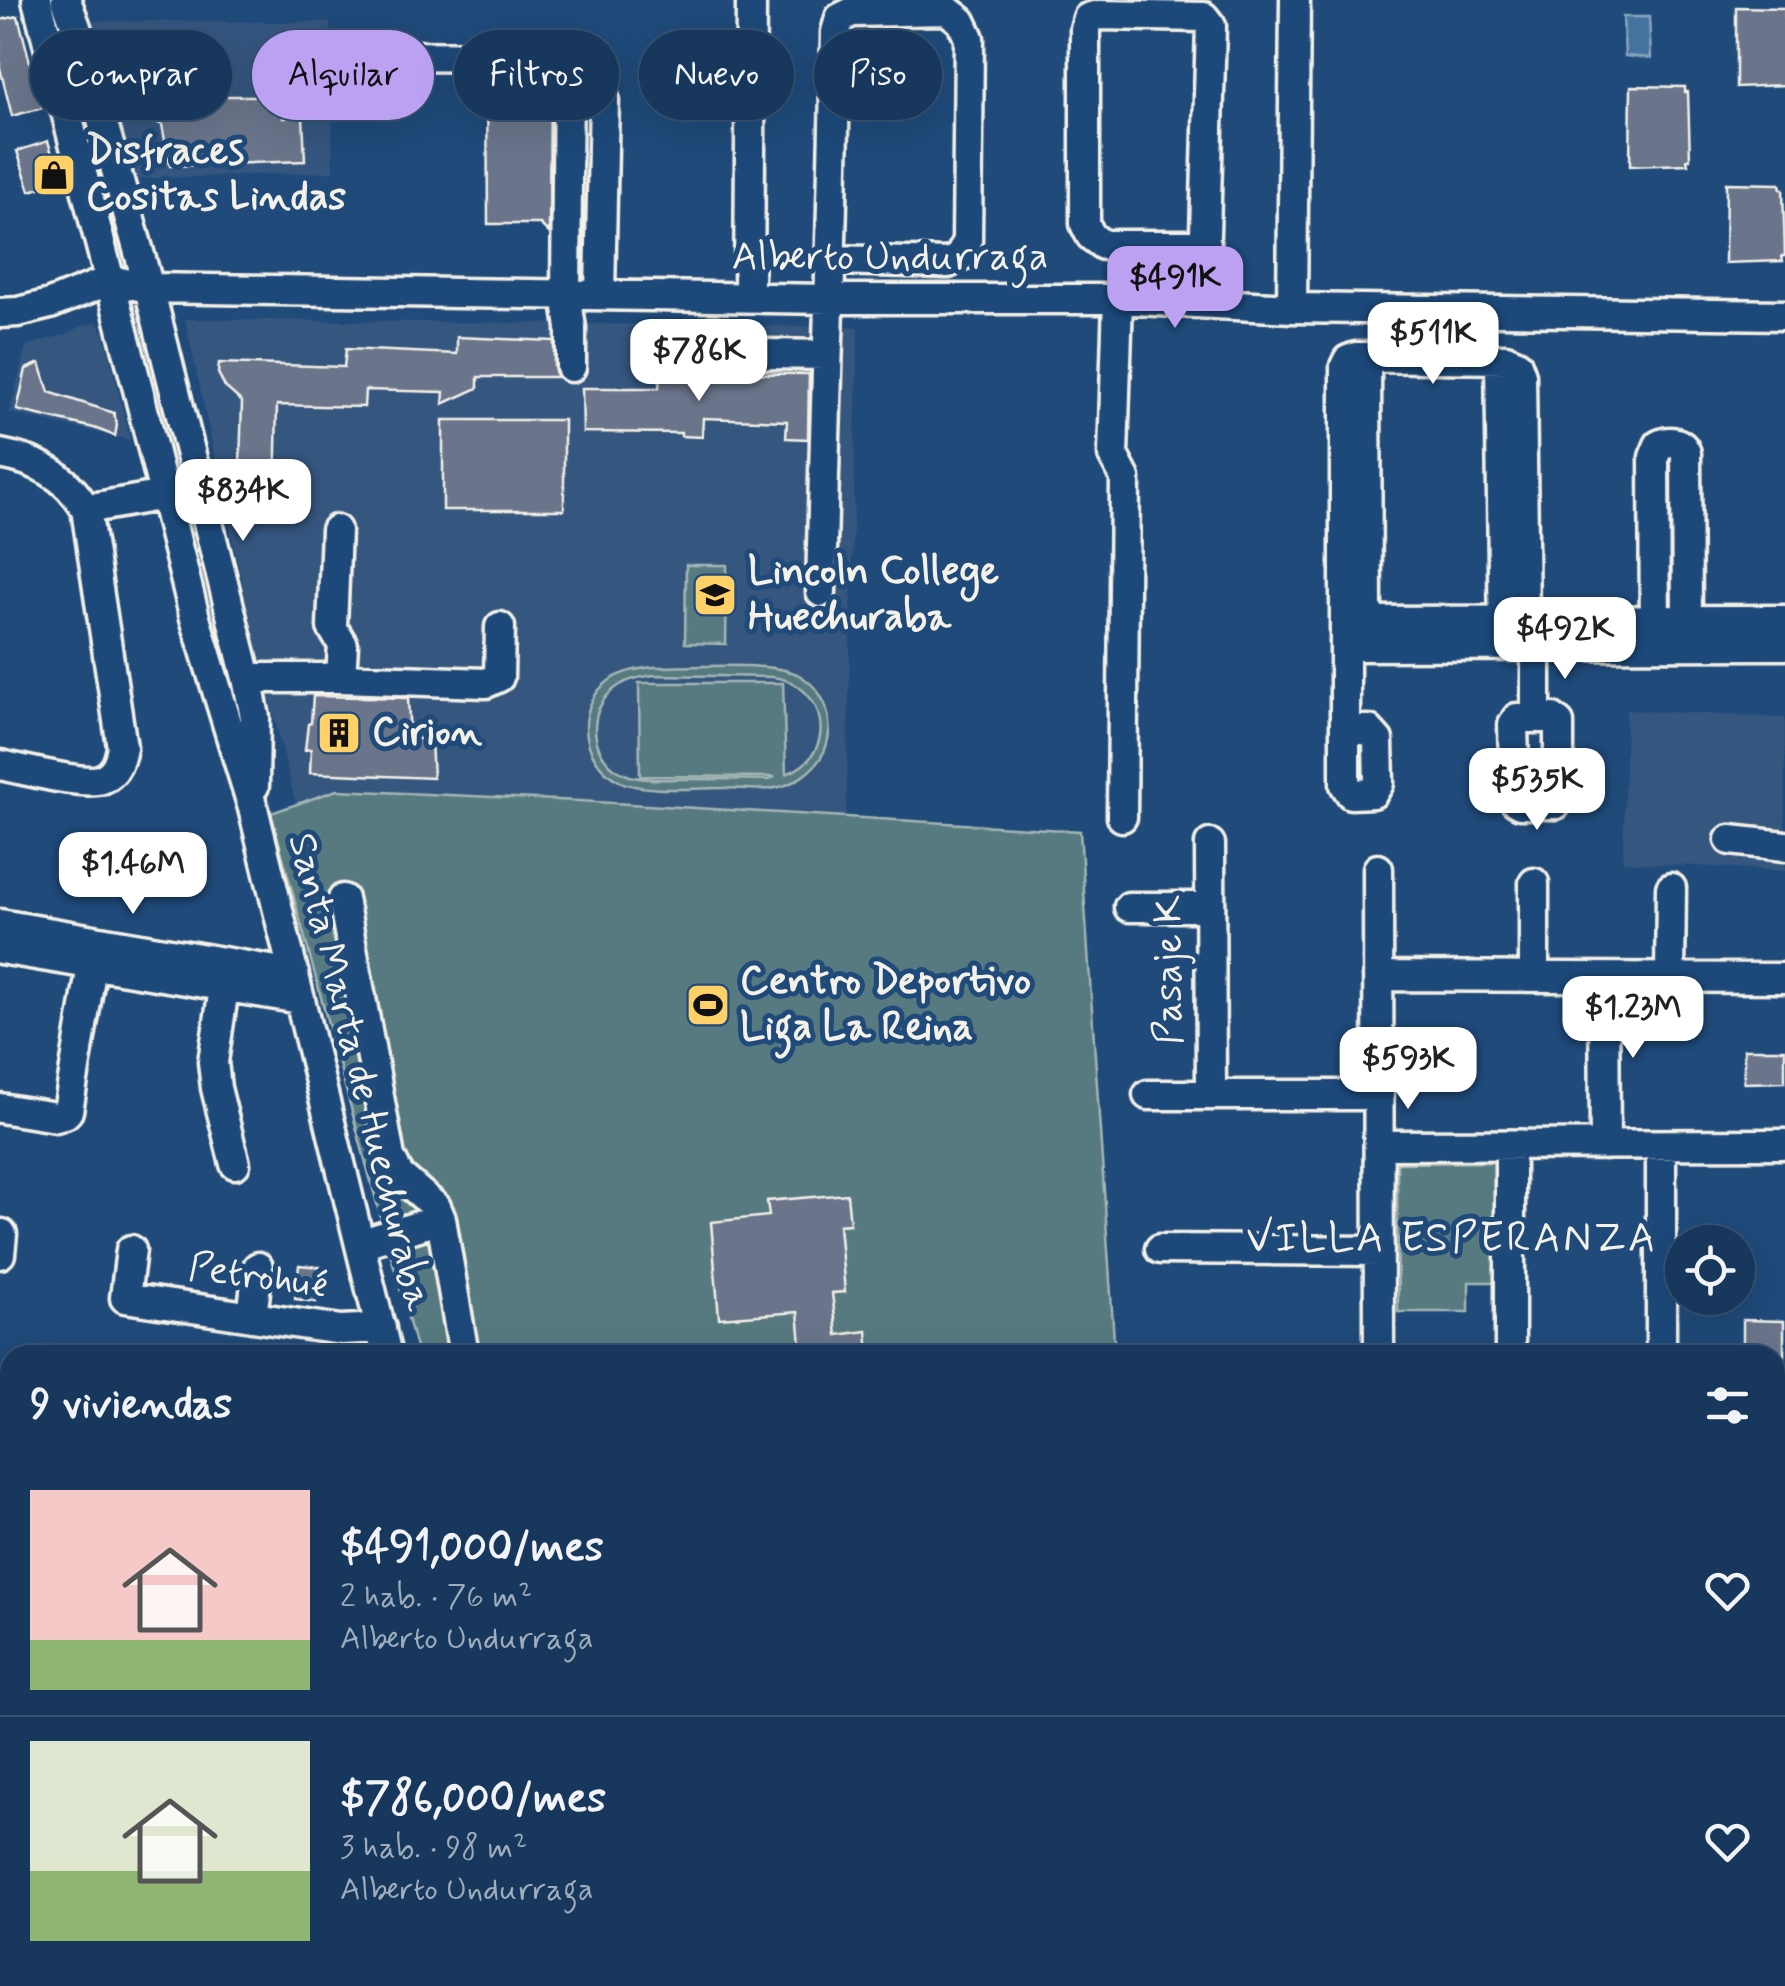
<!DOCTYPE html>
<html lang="es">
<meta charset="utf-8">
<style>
:root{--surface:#17385c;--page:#203f62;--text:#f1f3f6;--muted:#9eacbb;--line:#365272;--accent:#bca0f2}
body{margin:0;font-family:Mynerve,sans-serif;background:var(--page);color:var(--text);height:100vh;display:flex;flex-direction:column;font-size:38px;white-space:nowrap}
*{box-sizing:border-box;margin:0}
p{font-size:32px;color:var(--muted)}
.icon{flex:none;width:55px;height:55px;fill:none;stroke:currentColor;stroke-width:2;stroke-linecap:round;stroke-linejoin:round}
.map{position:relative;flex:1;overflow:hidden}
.side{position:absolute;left:0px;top:1345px;width:1785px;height:642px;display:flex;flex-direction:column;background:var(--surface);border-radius:30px 30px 0 0;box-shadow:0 10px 40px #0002,0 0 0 2px var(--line)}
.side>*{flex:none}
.banner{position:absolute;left:30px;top:30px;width:1000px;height:90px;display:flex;gap:20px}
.tools{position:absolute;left:1665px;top:1225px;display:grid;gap:20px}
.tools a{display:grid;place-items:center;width:90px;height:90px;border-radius:50%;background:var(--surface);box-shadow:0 10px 40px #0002,0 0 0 2px var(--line);font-size:50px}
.price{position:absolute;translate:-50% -85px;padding:0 22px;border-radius:20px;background:#fff;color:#222;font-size:32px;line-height:65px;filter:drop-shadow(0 2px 5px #0008)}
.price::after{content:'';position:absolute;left:50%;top:60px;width:30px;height:22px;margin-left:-15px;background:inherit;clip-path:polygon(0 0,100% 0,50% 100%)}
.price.current{background:var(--accent);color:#111}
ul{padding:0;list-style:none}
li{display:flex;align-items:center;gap:30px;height:250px;padding:0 30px}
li+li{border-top:2px solid var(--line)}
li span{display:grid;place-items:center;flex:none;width:280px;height:200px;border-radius:0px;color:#555}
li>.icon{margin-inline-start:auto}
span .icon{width:120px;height:120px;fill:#fffc;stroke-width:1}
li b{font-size:42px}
h2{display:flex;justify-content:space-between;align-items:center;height:120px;padding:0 30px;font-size:42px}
.pill{padding:0 35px;border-radius:45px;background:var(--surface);box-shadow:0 10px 40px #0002,0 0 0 2px var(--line);font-size:35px;line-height:90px}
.pill.current{background:var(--accent);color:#111}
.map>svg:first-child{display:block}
.built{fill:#36577f}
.green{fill:#567a80;stroke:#a5b6b4;stroke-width:2.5;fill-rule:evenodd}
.water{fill:#4573a0;stroke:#8ba5bd;stroke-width:2.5}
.building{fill:#6b748b;stroke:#f4f1e8;stroke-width:2.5}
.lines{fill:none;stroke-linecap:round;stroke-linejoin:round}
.minor-casing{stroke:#f4f1e8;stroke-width:35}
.minor{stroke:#1f4a7a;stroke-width:28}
.labels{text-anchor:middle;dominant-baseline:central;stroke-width:10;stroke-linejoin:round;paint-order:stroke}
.poi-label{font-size:40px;font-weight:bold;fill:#f4f1e8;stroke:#1f4a7a;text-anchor:start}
.street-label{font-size:40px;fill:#f4f1e8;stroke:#1f4a7a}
.neighbourhood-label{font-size:42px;letter-spacing:2.5px;fill:#f4f1e8;stroke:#1f4a7a}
</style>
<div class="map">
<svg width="1785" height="1986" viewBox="0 0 1785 1986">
<rect width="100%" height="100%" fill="#1f4a7a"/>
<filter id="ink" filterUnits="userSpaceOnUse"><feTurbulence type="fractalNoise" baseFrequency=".01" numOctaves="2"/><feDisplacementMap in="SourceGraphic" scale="20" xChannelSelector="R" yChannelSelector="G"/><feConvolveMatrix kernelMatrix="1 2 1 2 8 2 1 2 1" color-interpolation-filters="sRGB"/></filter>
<g filter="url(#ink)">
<path class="built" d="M86,21L330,22L333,172L132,179Z
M185,319L858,327L846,816L579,801L337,790L296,805L248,610Z
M96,322L104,332L130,440L10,413L26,346L67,334L77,328Z
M1626,710L1785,718V871L1623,862Z
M1775,1759L1785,1764V1986H1172L1171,1978H1775Z
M0,1894L10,1895V1978H520L523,1986H0Z"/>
<path class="green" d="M686,565H727L726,644L685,643Z
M653,667C686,667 770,661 797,674C810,681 821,693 826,707C831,722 830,738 824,752C814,772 792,786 770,789C755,791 739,788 724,788C696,788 642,793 619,781C580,761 574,705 610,680C623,671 638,669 653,667ZM654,675L773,677C827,684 840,755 786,774L783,683H639L640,776L775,777L768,780C739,779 711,779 682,779C664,779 644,781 627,775C589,761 584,709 617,687C628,679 641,677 654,675Z
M337,790L579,801L1080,831L1115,1355H418L271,813Z
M1499,1162L1500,1282H1469V1312H1398L1397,1163Z"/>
<path class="water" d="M1623,17H1649L1651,58L1625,56Z"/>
<path class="building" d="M1736,7L1785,8V85L1736,87Z
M18,16L42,108L12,116L0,68V20Z
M487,74H550L549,233L540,224H488Z
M1631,86L1685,87V92H1688L1690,159H1687L1688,164L1630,166Z
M179,96H285L283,118L303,116L305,161L170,166L162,125L156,122V102H177Z
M48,141L61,182L30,191L17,151Z
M1726,183L1780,184L1781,189H1783L1785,256H1782L1783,261L1725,263Z
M457,337L554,341V367L557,377H478V388L443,404L444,392L365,390L364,407L277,405L275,496L239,495L242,402L225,387L218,373L219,363L344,367L346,349L457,354Z
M40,363L49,392L114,413L117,425L115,436L94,428L17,410L26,369Z
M660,373L809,374L808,439L786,438L787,421L703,418L702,437L681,436V433L583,432L582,388H659Z
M443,420H564V510H443Z
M313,696L408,698L410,739H431L433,778L310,773L311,749L305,750L308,724L311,723Z
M1744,1049H1785V1082L1744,1083Z
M847,1194L850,1224L839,1225L845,1292L832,1293L837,1335L867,1331L869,1355H802L798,1312L719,1318L711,1222L769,1216L767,1201Z
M299,1265L320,1267L316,1302L295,1299Z
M1743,1320L1784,1321V1355H1743Z"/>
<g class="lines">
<defs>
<path id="minor" d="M37,0L138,389L195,618L253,808L387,1355
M66,0L76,27L149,288L247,678L255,717L254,786
M359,56L558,57L566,61L568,69L566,294L571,328V367
M600,295L604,98
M749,297L751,0
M1118,299L1113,455L1125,478L1122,817
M1203,303L1211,26L1204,17L1098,15L1088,18L1085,29V224L1091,236L1103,245H1206
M1292,308L1295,0
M0,313L18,312L50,304L110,280L149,288L831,299H1118L1292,308L1785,315
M713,353L826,355
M1366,357L1367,621
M1500,359L1504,637
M0,454C39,461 65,475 86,509L122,747C120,760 116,773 102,779C85,786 21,769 0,765
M86,509L164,495
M336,530L332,627L343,645L341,678
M821,592C825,405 833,219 836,32L840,18L852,12L947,10L961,21L969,38L967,241L960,257L948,263L832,260
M1345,621L1785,620
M1655,638L1654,457L1659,445C1669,440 1682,441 1686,453L1687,620
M1345,646L1785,645
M1536,646V718
M247,678H341L486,683L499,677L500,627
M1517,718H1553L1559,723V799L1556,804H1520L1515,801L1513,725Z
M1345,730H1369L1378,740L1379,783L1373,793L1351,794L1345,785V366L1348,360L1356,357L1506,359L1517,364L1521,375L1524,621
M1730,840L1785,846
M1210,844L1211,1095
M1378,869L1379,1355
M1534,883V977
M343,899L390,1157L399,1175L436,1207L441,1219L464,1355
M1129,907H1210
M0,924L294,974
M0,949L300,999
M227,968L213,1062L216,1088L235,1164
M1378,976L1785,978
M1604,978L1605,1145
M1670,978L1671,888
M1148,1095H1379
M0,1108L56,1117L65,1114L68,1111L95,947
M1379,1145L1785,1144
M1661,1145V1355
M360,1244L441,1219
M1160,1249L1379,1251
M131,1250L125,1298L341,1330L381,1328
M0,1254L2,1234
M252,1317L258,1267
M1510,1355V1145
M1775,1389H1785
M0,1428L10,1429
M0,1470L10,1471
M1775,1556H1785
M1775,1722L1785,1726
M564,1978L567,1986"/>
</defs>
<use href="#minor" class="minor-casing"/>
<use href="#minor" class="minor"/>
</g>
</g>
<defs>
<symbol id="shop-square" viewBox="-11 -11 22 22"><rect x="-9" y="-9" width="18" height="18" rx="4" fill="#ffd166" stroke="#1f4a7a"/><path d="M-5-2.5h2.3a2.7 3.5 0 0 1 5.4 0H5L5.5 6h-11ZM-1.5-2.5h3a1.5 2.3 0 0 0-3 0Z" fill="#111"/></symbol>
<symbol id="school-square" viewBox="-11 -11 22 22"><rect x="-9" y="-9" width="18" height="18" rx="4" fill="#ffd166" stroke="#1f4a7a"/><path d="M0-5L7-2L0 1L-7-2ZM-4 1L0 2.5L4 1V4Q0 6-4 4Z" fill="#111"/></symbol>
<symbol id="building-square" viewBox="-11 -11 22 22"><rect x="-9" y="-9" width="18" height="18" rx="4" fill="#ffd166" stroke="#1f4a7a"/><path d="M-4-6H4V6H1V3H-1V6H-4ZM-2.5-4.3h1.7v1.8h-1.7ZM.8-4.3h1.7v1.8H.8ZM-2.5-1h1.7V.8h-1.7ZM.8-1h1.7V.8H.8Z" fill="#111"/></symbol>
<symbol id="stadium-square" viewBox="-11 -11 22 22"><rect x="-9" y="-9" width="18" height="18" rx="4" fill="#ffd166" stroke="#1f4a7a"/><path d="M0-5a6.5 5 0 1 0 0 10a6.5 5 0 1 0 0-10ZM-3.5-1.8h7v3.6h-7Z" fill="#111"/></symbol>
</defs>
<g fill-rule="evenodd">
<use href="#shop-square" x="29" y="150" width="50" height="50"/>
<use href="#school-square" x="690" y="570" width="50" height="50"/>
<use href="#building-square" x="314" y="708" width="50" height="50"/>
<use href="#stadium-square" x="683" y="980" width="50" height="50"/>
</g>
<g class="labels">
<g class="poi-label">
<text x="86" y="152">Disfraces<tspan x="86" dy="46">Cositas Lindas</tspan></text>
<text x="748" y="572">Lincoln College<tspan x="748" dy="46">Huechuraba</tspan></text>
<text x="372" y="733">Cirion</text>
<text x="740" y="982">Centro Deportivo<tspan x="740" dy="46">Liga La Reina</tspan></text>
</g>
<g class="street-label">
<text x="890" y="258">Alberto Undurraga</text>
<text transform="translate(1170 970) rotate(-90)">Pasaje K</text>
<text transform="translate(359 1072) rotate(76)">Santa Marta de Huechuraba</text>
<text transform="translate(258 1277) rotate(8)">Petrohué</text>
</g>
<g class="neighbourhood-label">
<text x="1452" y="1239">VILLA ESPERANZA</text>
</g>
</g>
</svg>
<div class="tools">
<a><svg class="icon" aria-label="locate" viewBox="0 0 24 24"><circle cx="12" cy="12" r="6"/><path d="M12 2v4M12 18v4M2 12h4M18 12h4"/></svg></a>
</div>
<b class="price current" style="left:1175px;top:331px">$491K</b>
<b class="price" style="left:1433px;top:387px">$511K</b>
<b class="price" style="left:699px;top:404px">$786K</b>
<b class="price" style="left:243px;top:544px">$834K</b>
<b class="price" style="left:1565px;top:682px">$492K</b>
<b class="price" style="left:1537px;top:833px">$535K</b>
<b class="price" style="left:133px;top:917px">$1.46M</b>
<b class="price" style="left:1633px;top:1061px">$1.23M</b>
<b class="price" style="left:1408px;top:1112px">$593K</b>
<div class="banner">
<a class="pill">Comprar</a>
<a class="pill current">Alquilar</a>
<a class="pill">Filtros</a>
<a class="pill">Nuevo</a>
<a class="pill">Piso</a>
</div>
<section class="side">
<h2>9 viviendas<svg class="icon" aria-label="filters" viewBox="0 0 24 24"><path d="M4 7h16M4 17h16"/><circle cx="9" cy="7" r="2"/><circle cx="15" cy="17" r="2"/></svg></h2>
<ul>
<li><span style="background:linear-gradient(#f6c9c9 75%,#8fb573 0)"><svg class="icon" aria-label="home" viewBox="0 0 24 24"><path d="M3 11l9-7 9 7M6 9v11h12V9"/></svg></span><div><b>$491,000/mes</b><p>2 hab. · 76 m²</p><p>Alberto Undurraga</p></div><svg class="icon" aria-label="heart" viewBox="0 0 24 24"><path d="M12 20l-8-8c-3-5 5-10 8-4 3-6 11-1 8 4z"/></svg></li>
<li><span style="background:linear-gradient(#dfe7d0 65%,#8fb573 0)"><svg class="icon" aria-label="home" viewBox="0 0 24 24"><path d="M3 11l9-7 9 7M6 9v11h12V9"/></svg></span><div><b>$786,000/mes</b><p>3 hab. · 98 m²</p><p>Alberto Undurraga</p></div><svg class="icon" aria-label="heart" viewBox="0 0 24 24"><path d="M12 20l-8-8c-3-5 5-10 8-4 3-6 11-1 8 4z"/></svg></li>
</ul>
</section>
</div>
